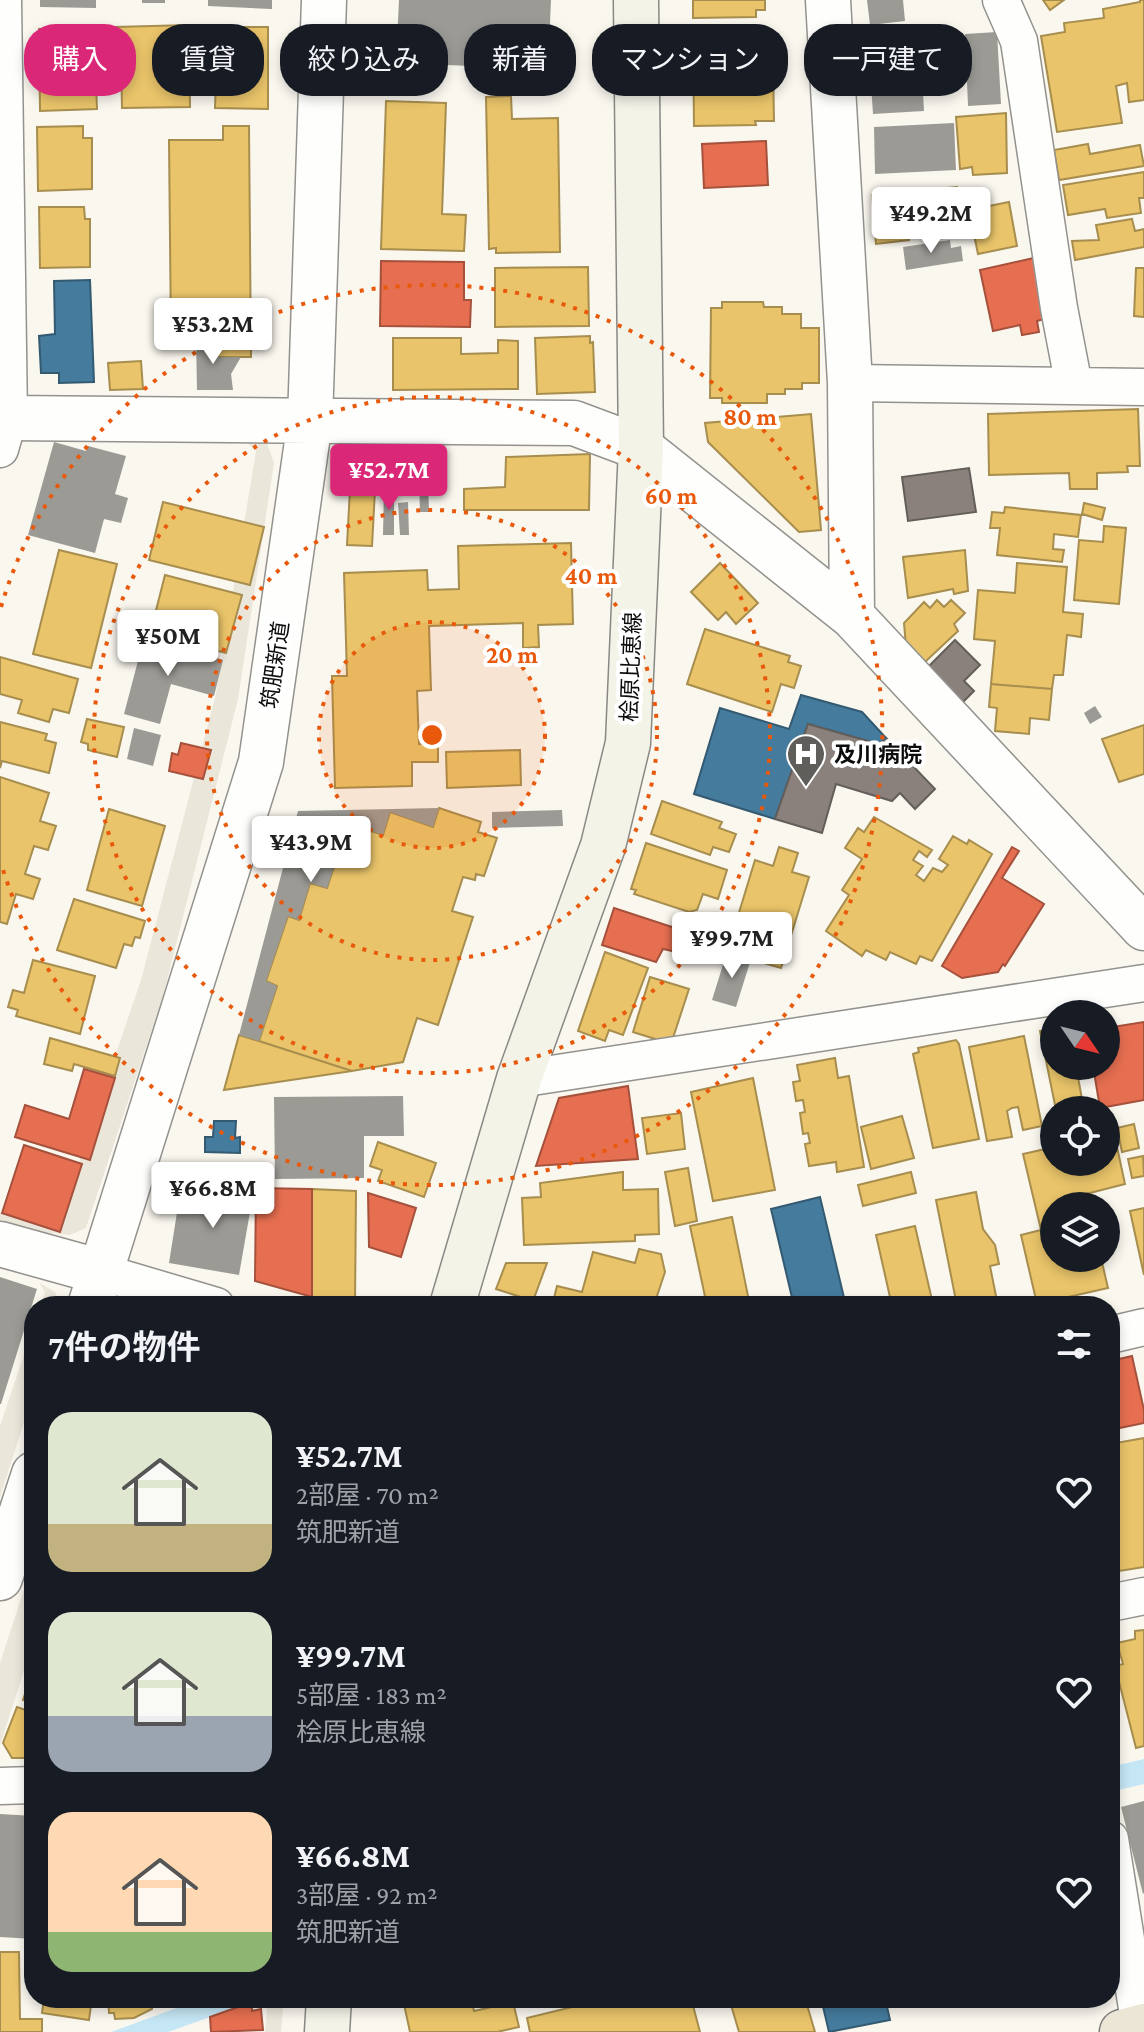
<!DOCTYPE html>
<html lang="ja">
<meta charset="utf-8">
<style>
:root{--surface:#171b24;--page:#20242c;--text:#f1f3f6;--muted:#9ea1a6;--accent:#db2777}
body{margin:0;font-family:"Crimson Pro","Noto Sans JP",serif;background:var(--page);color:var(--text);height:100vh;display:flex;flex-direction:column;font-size:30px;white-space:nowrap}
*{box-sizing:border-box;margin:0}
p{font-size:26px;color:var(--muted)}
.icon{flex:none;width:44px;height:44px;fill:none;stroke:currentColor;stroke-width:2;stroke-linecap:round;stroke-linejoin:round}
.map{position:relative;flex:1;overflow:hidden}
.details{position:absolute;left:24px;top:1296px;width:1096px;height:712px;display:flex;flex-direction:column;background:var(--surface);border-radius:32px;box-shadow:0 4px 12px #0003}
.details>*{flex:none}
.hud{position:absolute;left:24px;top:24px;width:1096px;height:72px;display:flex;gap:16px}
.needle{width:52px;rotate:125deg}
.tools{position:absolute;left:1040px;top:1000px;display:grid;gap:16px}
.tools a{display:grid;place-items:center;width:80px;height:80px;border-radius:50%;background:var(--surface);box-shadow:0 4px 12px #0003;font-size:40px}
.price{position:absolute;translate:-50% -68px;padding:0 18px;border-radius:8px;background:#fff;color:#222;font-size:26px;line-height:52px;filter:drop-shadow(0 2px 4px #0008)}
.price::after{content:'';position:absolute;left:50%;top:48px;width:24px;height:18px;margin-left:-12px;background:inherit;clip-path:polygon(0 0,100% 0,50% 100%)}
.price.active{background:var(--accent);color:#fff}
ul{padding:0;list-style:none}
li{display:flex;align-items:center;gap:24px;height:200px;padding:0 24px}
li span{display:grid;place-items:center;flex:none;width:224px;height:160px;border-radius:24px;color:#555}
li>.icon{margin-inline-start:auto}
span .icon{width:96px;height:96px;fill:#fffc;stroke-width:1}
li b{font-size:34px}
h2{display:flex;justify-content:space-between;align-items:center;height:96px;padding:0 24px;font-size:34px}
.chip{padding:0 28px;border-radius:32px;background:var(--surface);box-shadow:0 4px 12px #0003;font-size:28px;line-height:72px}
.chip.active{background:var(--accent);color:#fff}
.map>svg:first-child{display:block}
.plaza{fill:#eae6da}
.water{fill:#c5e6f5}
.homes{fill:#e9c46a;stroke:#a78d4e;stroke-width:2}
.shops{fill:#e76f51;stroke:#a5513c;stroke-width:2}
.public{fill:#457b9d;stroke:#345a72;stroke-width:2}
.industry{fill:#8a817c;stroke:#645e5a;stroke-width:2}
.building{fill:#9c9a95}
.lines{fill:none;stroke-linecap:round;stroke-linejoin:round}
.minor-casing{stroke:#93928e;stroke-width:39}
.tertiary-casing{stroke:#93928e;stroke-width:47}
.secondary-casing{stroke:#8a8885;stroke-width:47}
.primary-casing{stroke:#807f7c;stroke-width:47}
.minor{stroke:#fefefd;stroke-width:36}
.tertiary{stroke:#fefefd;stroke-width:44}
.secondary{stroke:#f4f3e8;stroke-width:44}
.primary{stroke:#ece6d7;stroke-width:44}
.ring{fill:none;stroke:#e8590c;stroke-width:4;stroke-dasharray:4 8}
.labels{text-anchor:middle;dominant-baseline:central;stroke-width:8;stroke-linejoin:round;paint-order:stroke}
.street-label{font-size:22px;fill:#0c0c0c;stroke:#fff}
.poi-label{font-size:22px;font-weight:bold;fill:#0c0c0c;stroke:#fff;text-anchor:start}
.centre{fill:#e8590c;stroke:#fff;stroke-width:4}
.ring-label{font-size:24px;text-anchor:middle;font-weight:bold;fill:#e8590c;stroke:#fff;stroke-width:8;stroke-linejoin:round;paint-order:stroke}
</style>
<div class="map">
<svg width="1144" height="2032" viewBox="0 0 1144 2032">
<rect width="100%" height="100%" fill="#faf7ef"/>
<path class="plaza" d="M243,438L258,439L267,443L274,463L238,699L163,996L86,1228L70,1235L52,1233L49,1240L0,1226V1213L49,1227L59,1221L141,980L216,694L256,451Z
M40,1283L55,1292L60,1306H41L45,1293Z
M34,1325V1391L0,1497V1426Z
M34,1559V1640L0,1745V1663Z
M268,1998H284L281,2032H265Z"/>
<path class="water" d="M1144,1759V1784L1110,1792V1767Z
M204,1998H263L168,2032H111Z"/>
<path class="homes" d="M693,0H765V10H756V17L693,18Z
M1043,0H1064L1050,10Z
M1140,0H1144V100L1129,102L1127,83L1116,86L1122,123L1057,132L1041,36L1065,32L1064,23L1104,18L1103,9L1140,2Z
M189,25L190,107L122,108L121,59L104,60V83H96L97,109L40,111L39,29Z
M223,27H268V109L215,108L216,80H223L224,78Z
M693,40H757L758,56L765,55V67H773L774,121H755L756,125L694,126Z
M511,96L512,119L558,118L560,252L496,253V248L489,249L486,97Z
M386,101L446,103L442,214L466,215L464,251L381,249Z
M1006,113L1007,173L973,175L972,167L960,169L956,117Z
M83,126V138H92V189L38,191L37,127Z
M223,126H249L251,357H217V337H171L169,140H223Z
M1088,144L1090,154L1140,145L1144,166L1059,180L1054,150Z
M1144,172V198H1139L1141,213L1107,218L1105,209L1068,215L1063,185Z
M957,187L962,223L909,228V240L876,244L872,195Z
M1009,202L1017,246L978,254L969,210Z
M39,207H84L85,219H90V267L40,268Z
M1132,219L1135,231L1144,229V247L1075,260L1072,241L1099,240L1096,225Z
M588,267L589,326L495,327V268Z
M1136,268H1144V317L1134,316Z
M722,302H763L764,307H782V314H801V328H819V383H802V389H785V394H767V403H722V398H710L711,308H722Z
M590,336V343L593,342L595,392L537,394L535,338Z
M393,338H461V354L498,353V340L518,341V389L393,390Z
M141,361L143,389L110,390L108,363Z
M1138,409L1140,466H1127L1128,472L1097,473V489H1070L1069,473L989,475L988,414Z
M811,414L821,530L799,532L708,442L705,423Z
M415,453L430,454V478H414Z
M590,454L589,510H464V489L505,487L506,457Z
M350,489L375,490L372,546L347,545Z
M163,502L264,527L250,585L149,560Z
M1084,503L1105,508L1102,520L1082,514Z
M1005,507L1081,515L1078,537L1054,534L1053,549L1064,550L1062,562L997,555L1000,528H990L992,512L1004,513Z
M1104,526L1126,528L1119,604L1074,600L1079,540L1103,542Z
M571,543L573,624L538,625L539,647L523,648V623L429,626L431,690L417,691L419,744L438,743V762H412V786L335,788L332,676H347L344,573L427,570L428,590L459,589L458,546Z
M59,550L117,564L91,668L33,654Z
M965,550L968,591L954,594L953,589L908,598L903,557Z
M720,563L758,603L736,624L726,612L718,620L691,592Z
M1017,563L1067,567L1063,612L1083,614L1081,637L1067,635L1063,675H1054L1052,689L991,684L995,641L974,639L978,590L1015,593Z
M165,575L242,595L226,653L150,634Z
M937,600L944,607L951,600L965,613L954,624L958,631L924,663L906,646L904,623L924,602L930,608Z
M705,629L790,656L788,662L801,666L794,688L781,684L772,712L687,684Z
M0,657L78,679L69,713L53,709L49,722L18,713L22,700L0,694Z
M991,684L1052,689L1049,720L1030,718L1029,734L995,731L997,708L989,707Z
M87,719L124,727L117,757L88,750V744L81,742Z
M0,722L47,734L45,740L56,743L49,773L2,761L0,768Z
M1144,725V774L1119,782L1102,739Z
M520,750L521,785L447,788L446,752Z
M0,777L49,793L40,821L56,826L48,850L34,846L25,874L40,879L33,899L16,894L7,924L0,922Z
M662,801L722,822L719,828L736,834L729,852L713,847L710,855L651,834Z
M439,808L481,822L478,832L497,838L484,876L476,874L475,880L463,877L452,911L473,917L438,1025L417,1018L403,1062L352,1071L259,1041L277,986L266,981L288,916L299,920L310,883L327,888L336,861L348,864L359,827L383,835L390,812L433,827Z
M109,809L165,826L142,906L87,890Z
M874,817L932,850L927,857L919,851L913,860L923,866L916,875L924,881L933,868L942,872L948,865L939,859L953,836L967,844L969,840L992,854L932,961L920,956L916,964L890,952L886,960L866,950L862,956L826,931L849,895L842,890L862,859L845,848L858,828L864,832Z
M646,843L727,870L718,899L703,894L697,910L689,912L634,894L636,890L631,889Z
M779,847L798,853L792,872L809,877L781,968L727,952L755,860L773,866Z
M74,899L145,921L140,938L135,937L132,946L124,944L116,968L57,950Z
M605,952L648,968L623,1035L609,1030L605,1041L578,1031Z
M33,960L95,976L80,1034L16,1016L18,1010L8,1007L13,990L24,993Z
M650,977L689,989L671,1044L633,1032Z
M1054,1029V1066H1076L1084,1110H1056L1040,1031Z
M239,1035L259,1041L352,1071L224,1090Z
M1024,1036L1042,1126L1023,1130L1018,1107L1012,1108L1007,1111L1012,1137L987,1141L969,1047Z
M50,1038L120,1058L115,1076L74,1064L72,1071L44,1064Z
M956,1040L959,1044L979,1139L933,1148L913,1054L919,1052L918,1048Z
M835,1058L838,1078L849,1076L864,1167L837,1172L836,1162L809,1166L805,1144L810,1143L808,1133L803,1134L800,1113L805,1112L803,1100L796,1101L793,1082L800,1081L797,1065Z
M753,1078L775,1190L713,1201L691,1092Z
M681,1113L685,1149L647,1154L642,1118Z
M902,1116L914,1158L871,1169L861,1127Z
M1134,1124L1139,1148L1122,1152L1117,1128Z
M1114,1133L1125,1184L1086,1194L1088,1206H1054V1258H1101L1108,1288L1037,1304L1021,1235L1041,1230L1023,1154L1054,1147V1162H1106V1135Z
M378,1142L436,1163L424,1197L378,1181L382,1170L370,1166Z
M1143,1156L1144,1176L1132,1178L1128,1159Z
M688,1168L697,1221L675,1226L665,1172Z
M623,1172V1190L658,1189L659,1234L635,1235V1241L524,1245L522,1198L541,1197L540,1183Z
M911,1172L916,1193L863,1206L858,1185Z
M312,1189L356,1191L355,1306L312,1297Z
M976,1192L983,1229L995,1245L999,1264L990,1266L997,1301L957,1306L936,1200Z
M1144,1208V1275L1130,1211Z
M732,1217L750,1306H707L690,1226Z
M915,1226L932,1300L892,1306L876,1235Z
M639,1249L661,1254L665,1272L656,1299L666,1302V1306H552L557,1286L582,1292L593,1252L635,1263Z
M506,1263H547L533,1301L496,1289Z
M1144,1438V1567L1113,1572L1110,1570V1444Z
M1144,1630V1746L1136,1748L1115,1666L1123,1664L1117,1643L1135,1639V1631Z
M34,1668V1704L23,1700Z
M17,1707L34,1713V1758H12L3,1743Z
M0,1952H19L20,2019H42V2032H0Z
M44,1998H92L89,2020L42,2013Z
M108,1998H155V2003H151L152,2009L134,2018L115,2019L114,2013H109Z
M406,1998H471L474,2011L513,2002L519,2027L497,2032H410L405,2009Z
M609,1998H691L700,2032H530L527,2018Z
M729,1998H805L815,2032H739Z"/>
<path class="shops" d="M766,141L768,185L704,188L702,144Z
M1038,257L1051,317L1037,321L1039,332L1022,335L1020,325L993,331L980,270Z
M381,261L464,262V300H471L470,327L380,326Z
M181,743L211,750L203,779L169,771L172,753L178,755Z
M1012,847L1019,851L1002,878L1044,904L1005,966L1003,964L998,972L962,978L942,966Z
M614,908L684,931L677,952L663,949L656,962L602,945Z
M1144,1022V1100L1100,1108L1093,1066H1106V1028Z
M84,1069L115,1078L90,1160L15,1137L25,1105L69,1119Z
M628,1086L638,1159L536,1166L559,1098Z
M24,1145L82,1164L60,1232L2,1213Z
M256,1188L312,1189V1297L255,1281Z
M368,1193L416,1208L401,1257L369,1247Z
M1132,1356L1144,1410V1423L1110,1430V1361Z
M252,2002V2011L261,2009L263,2030L211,2032L210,2017Z"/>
<path class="public" d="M90,280L94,382L59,383V373H41L39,336L55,334L54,281Z
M801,695L862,712L887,739L878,744L808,724L775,819L694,794L720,708L789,729Z
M214,1121H236L235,1138L240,1137V1153L205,1152V1137H213Z
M820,1197L846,1306H794L771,1209Z
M821,1998H885L890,2020L829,2032Z"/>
<path class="industry" d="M969,468L976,512L908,521L902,477Z
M955,640L980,665L964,681L974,691L963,702L928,667Z
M808,724L878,744L887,739L935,789L915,809L900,793L892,801L836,784L822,833L775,819Z"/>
<path class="building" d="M40,0H96V8L40,7Z
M142,0H165V3H142Z
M208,0H272V9L208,6Z
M399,0H551L548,69L396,63Z
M867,0H903L905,21L870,25Z
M997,32L1001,104L968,106L965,34Z
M925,50L927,74H922L924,111L873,114L869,54Z
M954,123L956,170L875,174L874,127Z
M950,240L951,248L961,246L963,261L906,270L903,247Z
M196,337H217V357H241L231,374L233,390H197Z
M54,442L86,451L88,446L126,456L115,494L128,498L121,523L104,519L95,553L28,535Z
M356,442L373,444V478L351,474Z
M419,480H428L429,512H420Z
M394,487V535H383L384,488Z
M408,502L409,535H400L398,503Z
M144,638L223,660L214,696L171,684L160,724L124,714Z
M1095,706L1102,717L1090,724L1084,713Z
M134,728L161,735L153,766L127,759Z
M439,808L433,827L390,812L383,835L359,827L348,864L336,861L327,888L310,883L299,920L288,916L266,981L277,986L259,1041L239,1035L298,811Z
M562,810L563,826L492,828V812Z
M727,952L751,959L736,1007L712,1000Z
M403,1096L404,1136H364V1178L275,1179L274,1097Z
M212,1181L254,1189L239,1275L169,1263L179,1200L208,1205Z
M0,1277L37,1289L1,1404H0Z
M1144,1801V1893L1143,1894L1121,1807Z
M0,1814L34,1816V1939L0,1937Z"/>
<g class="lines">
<defs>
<path id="minor" d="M1001,0L1019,41L1059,308L1074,386
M850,383L1144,387
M0,449L9,418L3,0
M519,1079L1144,983
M101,1272L216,1306
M1110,1335L1144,1327
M1110,1603L1144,1596
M0,1786L34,1785
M1110,1839L1140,2027"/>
<path id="tertiary" d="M828,0L850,383L852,616
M0,415L9,418L574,423L641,448L852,616L1144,928
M0,1244L101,1272
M90,1306L261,762L310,421L324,0
M0,1578L34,1474"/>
<path id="secondary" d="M452,1306L519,1079L603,846L628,743L641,448L636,0
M327,2032L329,1998"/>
<path id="primary" d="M1122,2032L1144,2026"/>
</defs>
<use href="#minor" class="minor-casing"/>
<use href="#tertiary" class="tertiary-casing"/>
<use href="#secondary" class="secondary-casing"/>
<use href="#primary" class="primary-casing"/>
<use href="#minor" class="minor"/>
<use href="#tertiary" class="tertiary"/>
<use href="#secondary" class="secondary"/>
<use href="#primary" class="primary"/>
</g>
<circle cx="432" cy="735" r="113" fill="#e8590c" fill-opacity=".12"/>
<g class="ring">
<circle cx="432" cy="735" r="113"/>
<circle cx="432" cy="735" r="225"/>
<circle cx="432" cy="735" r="338"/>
<path d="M1 607A450 450 0 1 1 1 863"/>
</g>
<defs>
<symbol id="hospital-pin" viewBox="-11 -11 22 30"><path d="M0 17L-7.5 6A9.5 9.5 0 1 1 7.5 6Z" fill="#5f5e5b" stroke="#fff"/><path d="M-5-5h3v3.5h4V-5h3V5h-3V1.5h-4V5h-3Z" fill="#fff"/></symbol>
</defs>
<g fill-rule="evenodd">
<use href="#hospital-pin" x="784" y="732" width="44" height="60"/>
</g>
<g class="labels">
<g class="street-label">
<text transform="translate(275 665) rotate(-82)">筑肥新道</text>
<text transform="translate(631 667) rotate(-88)">桧原比恵線</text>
</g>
<g class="poi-label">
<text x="834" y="754">及川病院</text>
</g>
</g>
<circle cx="432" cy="735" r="12" class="centre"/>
<g class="ring-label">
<text x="750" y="425">80 m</text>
<text x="671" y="504">60 m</text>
<text x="591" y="584">40 m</text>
<text x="512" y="663">20 m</text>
</g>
</svg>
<div class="tools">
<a><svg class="needle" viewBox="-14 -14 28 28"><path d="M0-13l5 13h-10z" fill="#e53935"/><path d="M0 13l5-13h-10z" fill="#9ea1a6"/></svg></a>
<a><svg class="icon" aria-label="locate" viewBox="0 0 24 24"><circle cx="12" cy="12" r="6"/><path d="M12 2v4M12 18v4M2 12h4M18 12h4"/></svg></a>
<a><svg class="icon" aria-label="layers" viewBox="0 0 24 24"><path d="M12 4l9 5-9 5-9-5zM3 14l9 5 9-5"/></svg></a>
</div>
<b class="price" style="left:931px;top:255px">¥49.2M</b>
<b class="price" style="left:213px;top:366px">¥53.2M</b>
<b class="price active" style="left:389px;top:512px">¥52.7M</b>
<b class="price" style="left:168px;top:678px">¥50M</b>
<b class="price" style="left:311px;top:884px">¥43.9M</b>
<b class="price" style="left:732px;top:980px">¥99.7M</b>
<b class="price" style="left:213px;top:1230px">¥66.8M</b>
<div class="hud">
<a class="chip active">購入</a>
<a class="chip">賃貸</a>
<a class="chip">絞り込み</a>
<a class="chip">新着</a>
<a class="chip">マンション</a>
<a class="chip">一戸建て</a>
</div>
<section class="details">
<h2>7件の物件<svg class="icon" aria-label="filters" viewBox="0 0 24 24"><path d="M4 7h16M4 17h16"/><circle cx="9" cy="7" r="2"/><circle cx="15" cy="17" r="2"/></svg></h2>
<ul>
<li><span style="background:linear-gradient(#dfe7d0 70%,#c2b280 0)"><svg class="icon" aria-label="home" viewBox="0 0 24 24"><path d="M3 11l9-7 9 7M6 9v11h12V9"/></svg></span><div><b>¥52.7M</b><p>2部屋 · 70 m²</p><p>筑肥新道</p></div><svg class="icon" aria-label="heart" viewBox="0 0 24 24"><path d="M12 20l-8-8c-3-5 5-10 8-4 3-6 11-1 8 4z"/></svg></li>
<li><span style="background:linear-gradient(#dfe7d0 65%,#9aa5b1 0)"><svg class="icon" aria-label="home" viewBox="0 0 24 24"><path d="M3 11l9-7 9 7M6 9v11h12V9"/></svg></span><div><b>¥99.7M</b><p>5部屋 · 183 m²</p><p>桧原比恵線</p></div><svg class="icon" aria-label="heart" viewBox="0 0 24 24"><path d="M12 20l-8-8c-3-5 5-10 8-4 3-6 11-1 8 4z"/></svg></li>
<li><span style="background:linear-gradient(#ffd9b3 75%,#8fb573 0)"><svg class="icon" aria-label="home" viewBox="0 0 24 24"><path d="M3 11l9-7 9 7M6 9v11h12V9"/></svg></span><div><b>¥66.8M</b><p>3部屋 · 92 m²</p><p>筑肥新道</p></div><svg class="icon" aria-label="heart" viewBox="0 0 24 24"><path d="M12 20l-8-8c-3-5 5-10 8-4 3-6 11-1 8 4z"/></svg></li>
</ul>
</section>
</div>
